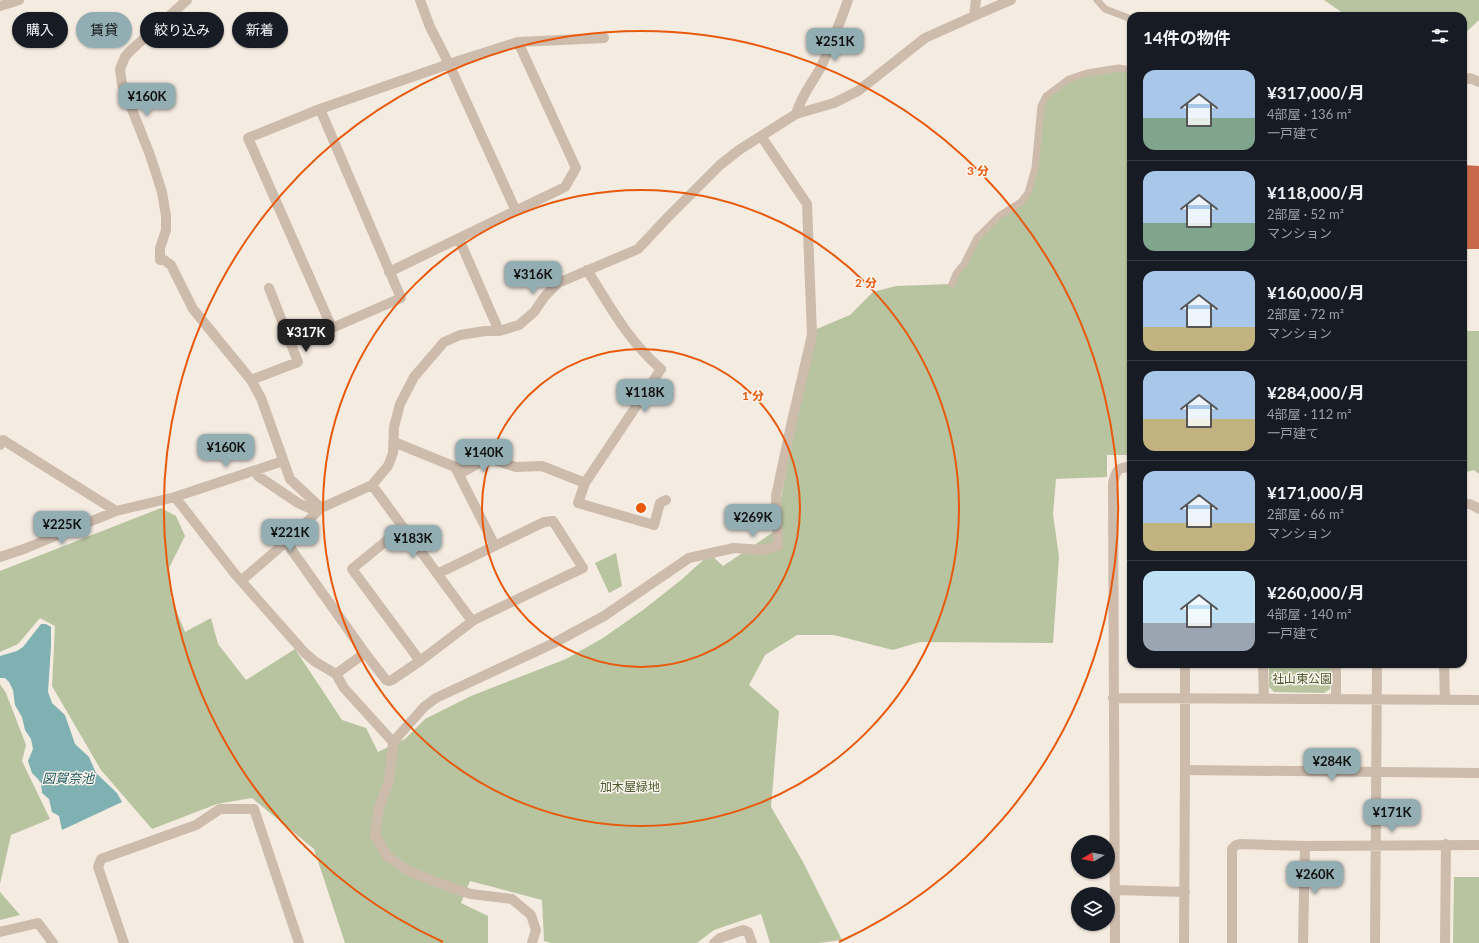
<!DOCTYPE html>
<html lang="ja">
<meta charset="utf-8">
<style>
:root{--surface:#171b24;--page:#242831;--text:#f1f3f6;--muted:#9ea1a6;--line:#363941;--accent:#92aeb2}
body{margin:0;font-family:Lato,"Noto Sans JP",sans-serif;background:var(--page);color:var(--text);height:100vh;display:flex;flex-direction:column;font-size:15px;white-space:nowrap}
*{box-sizing:border-box;margin:0}
p{font-size:13px;color:var(--muted)}
.icon{flex:none;width:22px;height:22px;fill:none;stroke:currentColor;stroke-width:2;stroke-linecap:round;stroke-linejoin:round}
.map{position:relative;flex:1;overflow:hidden}
.sheet{position:absolute;left:1127px;top:12px;width:340px;height:656px;display:flex;flex-direction:column;background:var(--surface);border-radius:12px;box-shadow:0 1px 3px #0004}
.sheet>*{flex:none}
.hud{position:absolute;left:12px;top:12px;width:380px;height:36px;display:flex;gap:8px}
.needle{width:26px;rotate:260deg}
.controls{position:absolute;left:1071px;top:835px;display:grid;gap:8px}
.controls a{display:grid;place-items:center;width:44px;height:44px;border-radius:50%;background:var(--surface);box-shadow:0 1px 3px #0004;font-size:20px}
.price{position:absolute;translate:-50% -34px;padding:0 9px;border-radius:8px;background:var(--accent);color:#111;font-size:13px;line-height:26px;filter:drop-shadow(0 1px 2px #0008)}
.price::after{content:'';position:absolute;left:50%;top:24px;width:12px;height:9px;margin-left:-6px;background:inherit;clip-path:polygon(0 0,100% 0,50% 100%)}
.price.active{background:#222;color:#fff}
ul{padding:0;list-style:none}
li{display:flex;align-items:center;gap:12px;height:100px;padding:0 16px}
li+li{border-top:1px solid var(--line)}
li span{display:grid;place-items:center;flex:none;width:112px;height:80px;border-radius:12px;color:#555}
li>.icon{margin-inline-start:auto}
span .icon{width:48px;height:48px;fill:#fffc;stroke-width:1}
li b{font-size:17px}
h2{display:flex;justify-content:space-between;align-items:center;height:48px;padding:0 16px;font-size:17px}
.chip{padding:0 14px;border-radius:18px;background:var(--surface);box-shadow:0 1px 3px #0004;font-size:14px;line-height:36px}
.chip.active{background:var(--accent);color:#111}
.map>svg:first-child{display:block}
.green{fill:#b8c4a0}
.water{fill:#7fb0b2}
.building{fill:#c8694b}
.lines{fill:none;stroke-linecap:round;stroke-linejoin:round}
.service{stroke:#cdbbac;stroke-width:7}
.minor{stroke:#cdbbac;stroke-width:10}
.tertiary{stroke:#cdbbac;stroke-width:10}
.ring{fill:none;stroke:#e8590c;stroke-width:2}
.labels{text-anchor:middle;dominant-baseline:central;stroke-width:3;stroke-linejoin:round;paint-order:stroke}
.park-label{font-size:12px;fill:#4a5a2e;stroke:#fbf5ee}
.water-label{font-size:13px;font-style:italic;fill:#1f5a5e;stroke:#fbf5ee}
.centre{fill:#e8590c;stroke:#fbf5ee;stroke-width:2}
.ring-label{font-size:12px;text-anchor:middle;font-weight:bold;fill:#e8590c;stroke:#fbf5ee;stroke-width:3;stroke-linejoin:round;paint-order:stroke}
</style>
<div class="map">
<svg width="1479" height="943" viewBox="0 0 1479 943">
<rect width="100%" height="100%" fill="#f4ebe1"/>
<path class="green" d="M1324,0H1479V20L1463,35V16H1347Z
M1131,70V455H1107V477L1056,479L1053,514L1059,557L1053,643L920,642L893,650L834,635H797L765,655L749,685L779,711L771,807L803,862L842,940L818,943H770L761,914L714,930L697,943H551L544,941L542,900L470,881L461,903L488,916V943H345L314,849L252,798L217,804L152,829L101,770L52,686L55,626L40,618L18,644L0,652V571L161,508L176,516L185,536L169,568L171,598L185,632L211,618L218,644L246,680L295,649L342,720L366,728L378,752L405,739L425,719L471,696L566,659L603,638L643,610L681,580L710,554L723,566L775,531L812,331L850,315L873,292L896,286L952,284L977,238L1028,193L1046,96L1087,73Z
M1463,331H1479V474L1474,470L1463,473Z
M616,553L622,586L609,593L595,563Z
M1269,664H1331L1330,689L1324,693L1274,692L1269,687Z
M0,684L6,693L26,745L22,761L50,819L11,835L0,884Z
M1454,877H1479V943H1453Z
M0,892L20,915L0,920Z"/>
<path class="water" d="M41,624H46L51,627V646L48,692L52,703L65,715L75,744L89,757L96,773L117,793L122,802L62,830L59,816L52,812L49,799L42,793L41,783L37,778L32,773L28,761L33,749L31,739L25,730L22,717L15,705L13,690L9,682L5,678H0V656L17,651L23,647Z"/>
<path class="building" d="M1463,165L1479,166V249H1463Z"/>
<g class="lines">
<path class="service" d="M1097,0L1105,9L1131,19
M952,284L956,274L964,264L977,238L999,216L1021,202L1028,193L1035,168L1041,106L1046,96L1069,79L1087,73L1119,68L1131,70"/>
<path class="minor" d="M187,0L130,51L125,57L120,69L122,84L150,155L162,192L166,216V230L160,248V260H164L171,265L193,309L251,380L261,398L290,479L321,508
M420,0L430,27L449,64L516,211
M974,16L1011,0
M518,42L604,38
M1463,80L1470,78L1479,82
M320,109L401,298L332,328L248,138Z
M320,109L449,64L518,42L576,168L565,187L389,272
M796,114C801,96 812,83 821,67C831,45 840,23 848,0
M459,239L499,331
M587,270C609,305 629,342 661,369L585,483L578,503L654,525L660,503L666,500
M251,380L298,362L269,288
M394,442L465,471L479,463L485,457L516,467L542,466L585,483
M0,445L3,440L116,511L175,497L283,461
M455,467L495,546
M258,476L298,503L309,508H321
M372,485L472,621
M175,497L235,574L304,652L314,661L336,674L344,688L393,742L389,781L379,807L375,835L387,856L407,870L438,883L471,894L512,899L531,915L536,930L532,943
M1463,504H1470L1479,509
M403,527L352,569L420,661
M286,542L365,653L386,680L389,681L392,680L420,661L474,620L583,568L553,521L544,522L437,574
M0,557L24,549L116,511
M242,580L286,542L321,508L372,485L388,466L393,453L394,427L400,404L414,377L444,342L460,335L485,331H499L519,325L534,312L545,296L558,283L638,249L668,217L720,165L739,150L796,114L834,103L858,91L925,38L974,16L976,0
M1263,664L1264,698
M1444,664L1445,700
M336,674L365,653
M1113,698L1479,700
M1336,699V664
M393,742L424,707L436,698L554,643L604,616L689,558L734,548L762,550L778,546L776,496L792,421L812,335L807,204L761,136
M1116,890L1185,892
M0,932L38,923L53,943
M124,943L98,867L101,859L196,825L220,809H254L299,943
M714,943L720,938L743,930L748,932L752,943
M1115,943L1113,483C1116,471 1117,467 1131,467
M1184,943L1185,770V664
M1232,943V849L1236,845L1240,844L1305,846L1479,845
M1303,943L1305,846
M1375,943L1377,664
M1445,943L1446,844"/>
<path class="tertiary" d="M0,6L19,0
M1185,770L1479,773"/>
</g>
<g class="ring">
<circle cx="641" cy="508" r="159"/>
<circle cx="641" cy="508" r="318"/>
<path d="M443 942A477 477 0 1 1 839 942"/>
</g>
<g class="labels">
<g class="park-label">
<text x="1302" y="678">社山東公園</text>
<text x="630" y="786">加木屋緑地</text>
</g>
<g class="water-label">
<text x="68" y="778">図賀奈池</text>
</g>
</g>
<circle cx="641" cy="508" r="6" class="centre"/>
<g class="ring-label">
<text x="978" y="175">3 分</text>
<text x="866" y="287">2 分</text>
<text x="753" y="400">1 分</text>
</g>
</svg>
<div class="controls">
<a><svg class="needle" viewBox="-14 -14 28 28"><path d="M0-13l5 13h-10z" fill="#e53935"/><path d="M0 13l5-13h-10z" fill="#9ea1a6"/></svg></a>
<a><svg class="icon" aria-label="layers" viewBox="0 0 24 24"><path d="M12 4l9 5-9 5-9-5zM3 14l9 5 9-5"/></svg></a>
</div>
<b class="price" style="left:835px;top:62px">¥251K</b>
<b class="price" style="left:147px;top:117px">¥160K</b>
<b class="price" style="left:533px;top:295px">¥316K</b>
<b class="price active" style="left:306px;top:353px">¥317K</b>
<b class="price" style="left:645px;top:413px">¥118K</b>
<b class="price" style="left:226px;top:468px">¥160K</b>
<b class="price" style="left:484px;top:473px">¥140K</b>
<b class="price" style="left:753px;top:538px">¥269K</b>
<b class="price" style="left:62px;top:545px">¥225K</b>
<b class="price" style="left:290px;top:553px">¥221K</b>
<b class="price" style="left:413px;top:559px">¥183K</b>
<b class="price" style="left:1332px;top:782px">¥284K</b>
<b class="price" style="left:1392px;top:833px">¥171K</b>
<b class="price" style="left:1315px;top:895px">¥260K</b>
<div class="hud">
<a class="chip">購入</a>
<a class="chip active">賃貸</a>
<a class="chip">絞り込み</a>
<a class="chip">新着</a>
</div>
<section class="sheet">
<h2>14件の物件<svg class="icon" aria-label="filters" viewBox="0 0 24 24"><path d="M4 7h16M4 17h16"/><circle cx="9" cy="7" r="2"/><circle cx="15" cy="17" r="2"/></svg></h2>
<ul>
<li><span style="background:linear-gradient(#a9c7e8 60%,#7fa58c 0)"><svg class="icon" aria-label="home" viewBox="0 0 24 24"><path d="M3 11l9-7 9 7M6 9v11h12V9"/></svg></span><div><b>¥317,000/月</b><p>4部屋 · 136 m²</p><p>一戸建て</p></div></li>
<li><span style="background:linear-gradient(#a9c7e8 65%,#7fa58c 0)"><svg class="icon" aria-label="home" viewBox="0 0 24 24"><path d="M3 11l9-7 9 7M6 9v11h12V9"/></svg></span><div><b>¥118,000/月</b><p>2部屋 · 52 m²</p><p>マンション</p></div></li>
<li><span style="background:linear-gradient(#a9c7e8 70%,#c2b280 0)"><svg class="icon" aria-label="home" viewBox="0 0 24 24"><path d="M3 11l9-7 9 7M6 9v11h12V9"/></svg></span><div><b>¥160,000/月</b><p>2部屋 · 72 m²</p><p>マンション</p></div></li>
<li><span style="background:linear-gradient(#a9c7e8 60%,#c2b280 0)"><svg class="icon" aria-label="home" viewBox="0 0 24 24"><path d="M3 11l9-7 9 7M6 9v11h12V9"/></svg></span><div><b>¥284,000/月</b><p>4部屋 · 112 m²</p><p>一戸建て</p></div></li>
<li><span style="background:linear-gradient(#a9c7e8 65%,#c2b280 0)"><svg class="icon" aria-label="home" viewBox="0 0 24 24"><path d="M3 11l9-7 9 7M6 9v11h12V9"/></svg></span><div><b>¥171,000/月</b><p>2部屋 · 66 m²</p><p>マンション</p></div></li>
<li><span style="background:linear-gradient(#bfe0f5 65%,#9aa5b1 0)"><svg class="icon" aria-label="home" viewBox="0 0 24 24"><path d="M3 11l9-7 9 7M6 9v11h12V9"/></svg></span><div><b>¥260,000/月</b><p>4部屋 · 140 m²</p><p>一戸建て</p></div></li>
</ul>
</section>
</div>
